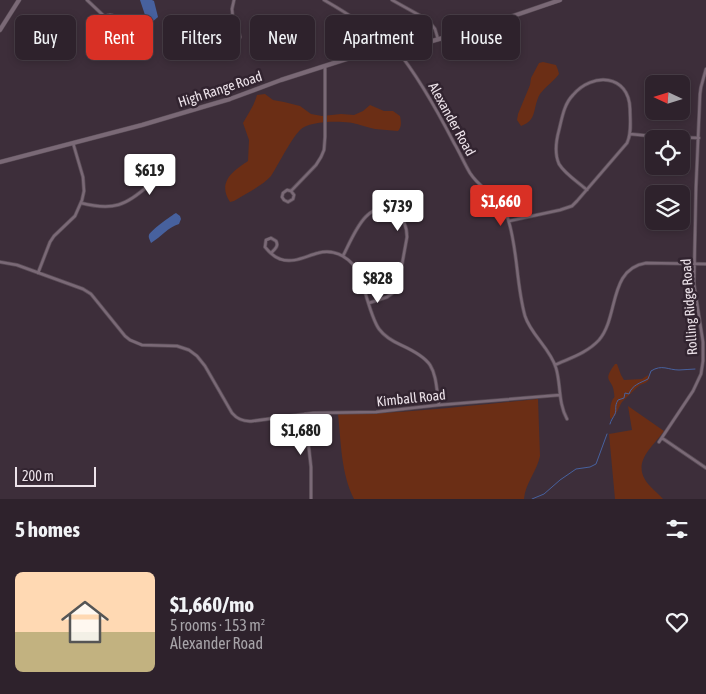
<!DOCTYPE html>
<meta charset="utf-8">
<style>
:root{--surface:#2e222c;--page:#362a34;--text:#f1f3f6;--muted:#a7a4a9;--line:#493f48;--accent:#d93025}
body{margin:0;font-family:"Asap Condensed",sans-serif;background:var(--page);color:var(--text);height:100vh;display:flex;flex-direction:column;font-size:19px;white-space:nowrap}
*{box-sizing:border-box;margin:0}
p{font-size:16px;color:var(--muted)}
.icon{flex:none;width:28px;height:28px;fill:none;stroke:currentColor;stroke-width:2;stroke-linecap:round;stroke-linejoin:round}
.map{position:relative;height:499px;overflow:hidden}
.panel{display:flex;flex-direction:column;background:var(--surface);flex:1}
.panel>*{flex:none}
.hud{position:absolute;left:15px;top:15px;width:676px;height:45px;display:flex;gap:10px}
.needle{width:32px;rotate:274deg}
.buttons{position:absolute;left:645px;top:75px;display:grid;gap:10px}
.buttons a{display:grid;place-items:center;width:45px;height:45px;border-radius:8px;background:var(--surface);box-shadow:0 2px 8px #0003,0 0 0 1px var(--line);font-size:25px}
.scale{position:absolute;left:15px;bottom:12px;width:81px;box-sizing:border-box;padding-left:5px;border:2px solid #ede3ea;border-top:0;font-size:14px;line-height:18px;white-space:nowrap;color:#ede3ea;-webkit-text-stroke:4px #322430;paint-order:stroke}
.price{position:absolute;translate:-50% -42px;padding:0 11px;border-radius:5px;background:#fff;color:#222;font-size:16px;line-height:32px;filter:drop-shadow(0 1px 2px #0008)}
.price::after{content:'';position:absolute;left:50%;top:30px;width:15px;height:11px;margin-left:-8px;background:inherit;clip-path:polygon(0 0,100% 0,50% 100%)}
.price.on{background:var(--accent);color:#fff}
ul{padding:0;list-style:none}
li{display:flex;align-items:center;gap:15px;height:125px;padding:0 15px}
li span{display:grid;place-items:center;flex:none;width:140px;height:100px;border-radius:8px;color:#555}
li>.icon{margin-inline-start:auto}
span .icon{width:60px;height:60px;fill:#fffc;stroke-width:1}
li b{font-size:21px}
h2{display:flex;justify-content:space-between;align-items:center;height:60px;padding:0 15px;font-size:21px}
.pill{padding:0 18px;border-radius:8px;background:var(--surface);box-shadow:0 2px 8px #0003,0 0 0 1px var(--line);font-size:18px;line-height:45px}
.pill.on{background:var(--accent);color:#fff}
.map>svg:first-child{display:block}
.green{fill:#6b2e15}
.water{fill:#47619e}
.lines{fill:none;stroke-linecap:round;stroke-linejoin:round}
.stream{stroke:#47619e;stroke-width:1}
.street-casing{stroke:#584b55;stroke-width:4}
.secondary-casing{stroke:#584b55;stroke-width:5}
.street{stroke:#7a6976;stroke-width:2.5}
.secondary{stroke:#7a6976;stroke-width:4}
.labels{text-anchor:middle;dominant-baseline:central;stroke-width:5;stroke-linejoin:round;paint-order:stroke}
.street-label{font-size:14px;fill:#ede3ea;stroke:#322430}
</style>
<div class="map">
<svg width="706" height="499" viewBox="0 0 706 499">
<rect width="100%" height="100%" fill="#3d2e3a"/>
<path class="green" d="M543,62L556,65L558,70L559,74C554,81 546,86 540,94C532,108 538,120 521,126L517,120L518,114L530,85L531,78L539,63Z
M265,94L273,100L284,102L300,106L311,114L322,116L341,114L354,115L363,111L370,105L384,111H393L400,116C401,121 402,127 398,131C390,130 382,130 375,129C369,128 365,126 360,125C348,120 309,120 300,130C289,142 280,162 271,176C262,186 245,194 234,201L230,202C217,182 233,171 248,161L249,140L243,123C248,114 254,106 257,95Z
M615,364H617L621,375L624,380L642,379L648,375L650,378C647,383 645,383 640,385C636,388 626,398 622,402C618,408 617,415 611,419L610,417C610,412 610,405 612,401C614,396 615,399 614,393C613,378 601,383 615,364Z
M538,399L540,456C537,471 525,484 524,499H354C341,474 341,442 338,414C405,414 472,405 538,399Z
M628,406L664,431C652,448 630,463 649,485C653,490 659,494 663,499H615L609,434L632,430Z"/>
<path class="water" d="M140,0H152L154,1L158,17L151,23L147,21Z
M471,190C482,188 497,202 496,214L492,217L489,216V212C487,210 484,209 482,208C479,206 472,196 470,192Z
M176,213L180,216L181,219L179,224C168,227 161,237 151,243C150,240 148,238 149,235C150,231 172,215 176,213Z"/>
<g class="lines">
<path class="stream" d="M610,424C611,420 613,418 615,414C617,409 614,407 618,400L624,398L625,393L629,394C632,385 640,383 648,379L651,371C662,364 668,370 679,370C684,370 690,369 695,369
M532,499L544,494L560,480L576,469L590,467L596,464L607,434"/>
<defs>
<path id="street" d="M87,0L105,17
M234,0L232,9L234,30L239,33L240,37C238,42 234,43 230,41L228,36L230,31L234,30
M324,0C345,12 374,29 386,50
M392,0L428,20L435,29L438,39
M104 21a6 6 0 1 1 12 0a6 6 0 1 1-12 0Z
M396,49C418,76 438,112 454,143C460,153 464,163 470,173C482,192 500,194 508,219C518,250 516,284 525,316C531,335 550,348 556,368C561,384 558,403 567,419
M630,134L651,136L699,138
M291,191L287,190L283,193L282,197L284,200L288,202L293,199L294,195L291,191L316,165L321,157L324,150L325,137V66
M81,203C113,211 126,206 150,184L154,185L158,184L160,179L157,174L153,173L149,175L148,181L150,184
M509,221L560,210L572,206L577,201L627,143C632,133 630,120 630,109C629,74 592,72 573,95C564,104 562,118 559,130C556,141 554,153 559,164C565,174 578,182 587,190
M271,253C275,249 279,246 276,241L271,238L266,240L265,247C269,252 274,257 280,259C293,264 306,256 318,253C336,248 352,259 360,275C365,290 371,318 379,329C385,337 392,341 401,345C436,361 434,368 439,405
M343,256C353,237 367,195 396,213C404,219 407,227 407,237L399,281L396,289L394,292L387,297L369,303
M0,262L17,265L83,289L91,294L125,336L130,340L142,345L177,346L189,350L197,356L205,366L232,413C238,420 244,422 253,421L313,413L376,412L439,405L560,395
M38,273L50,242L54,236L75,216L82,200L84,191L83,177L73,143
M555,365C570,358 587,353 599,340C619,317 608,269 646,263L706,264
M305,414L311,467V499
M662,438L706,468
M659,442L693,391L701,374L703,361V342L694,284L696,187L700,94L701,87L706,69"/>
<path id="secondary" d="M0,30L19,0
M0,162L142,125L206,106L230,99L281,80L359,55L411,47L478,28L560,0"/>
</defs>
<use href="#street" class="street-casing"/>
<use href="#secondary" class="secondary-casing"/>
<use href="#street" class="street"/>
<use href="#secondary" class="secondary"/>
</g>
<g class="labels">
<g class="street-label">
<text transform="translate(220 89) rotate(-18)">High Range Road</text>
<text transform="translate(452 119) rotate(61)">Alexander Road</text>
<text transform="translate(689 307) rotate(-94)">Rolling Ridge Road</text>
<text transform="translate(411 398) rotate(-6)">Kimball Road</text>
</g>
</g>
</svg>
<div class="buttons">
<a><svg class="needle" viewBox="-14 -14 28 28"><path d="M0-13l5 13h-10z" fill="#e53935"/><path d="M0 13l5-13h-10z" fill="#a7a4a9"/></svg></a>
<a><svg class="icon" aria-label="locate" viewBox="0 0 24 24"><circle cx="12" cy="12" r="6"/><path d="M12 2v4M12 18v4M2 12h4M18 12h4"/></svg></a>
<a><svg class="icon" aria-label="layers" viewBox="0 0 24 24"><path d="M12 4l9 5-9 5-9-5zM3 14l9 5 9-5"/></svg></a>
</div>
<div class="scale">200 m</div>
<b class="price" style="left:150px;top:196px">$619</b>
<b class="price on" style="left:501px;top:227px">$1,660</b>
<b class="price" style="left:398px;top:232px">$739</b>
<b class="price" style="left:378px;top:304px">$828</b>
<b class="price" style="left:301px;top:456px">$1,680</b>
<div class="hud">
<a class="pill">Buy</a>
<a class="pill on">Rent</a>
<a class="pill">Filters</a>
<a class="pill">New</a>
<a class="pill">Apartment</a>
<a class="pill">House</a>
</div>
</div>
<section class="panel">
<h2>5 homes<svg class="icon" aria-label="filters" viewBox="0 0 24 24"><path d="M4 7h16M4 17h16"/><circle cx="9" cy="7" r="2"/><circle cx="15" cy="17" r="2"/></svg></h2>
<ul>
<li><span style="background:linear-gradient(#ffd9b3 60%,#c2b280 0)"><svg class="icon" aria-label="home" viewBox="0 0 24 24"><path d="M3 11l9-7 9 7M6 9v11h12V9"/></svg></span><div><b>$1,660/mo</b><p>5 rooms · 153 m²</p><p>Alexander Road</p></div><svg class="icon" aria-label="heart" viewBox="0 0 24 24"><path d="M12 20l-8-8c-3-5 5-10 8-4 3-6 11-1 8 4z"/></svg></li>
</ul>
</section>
